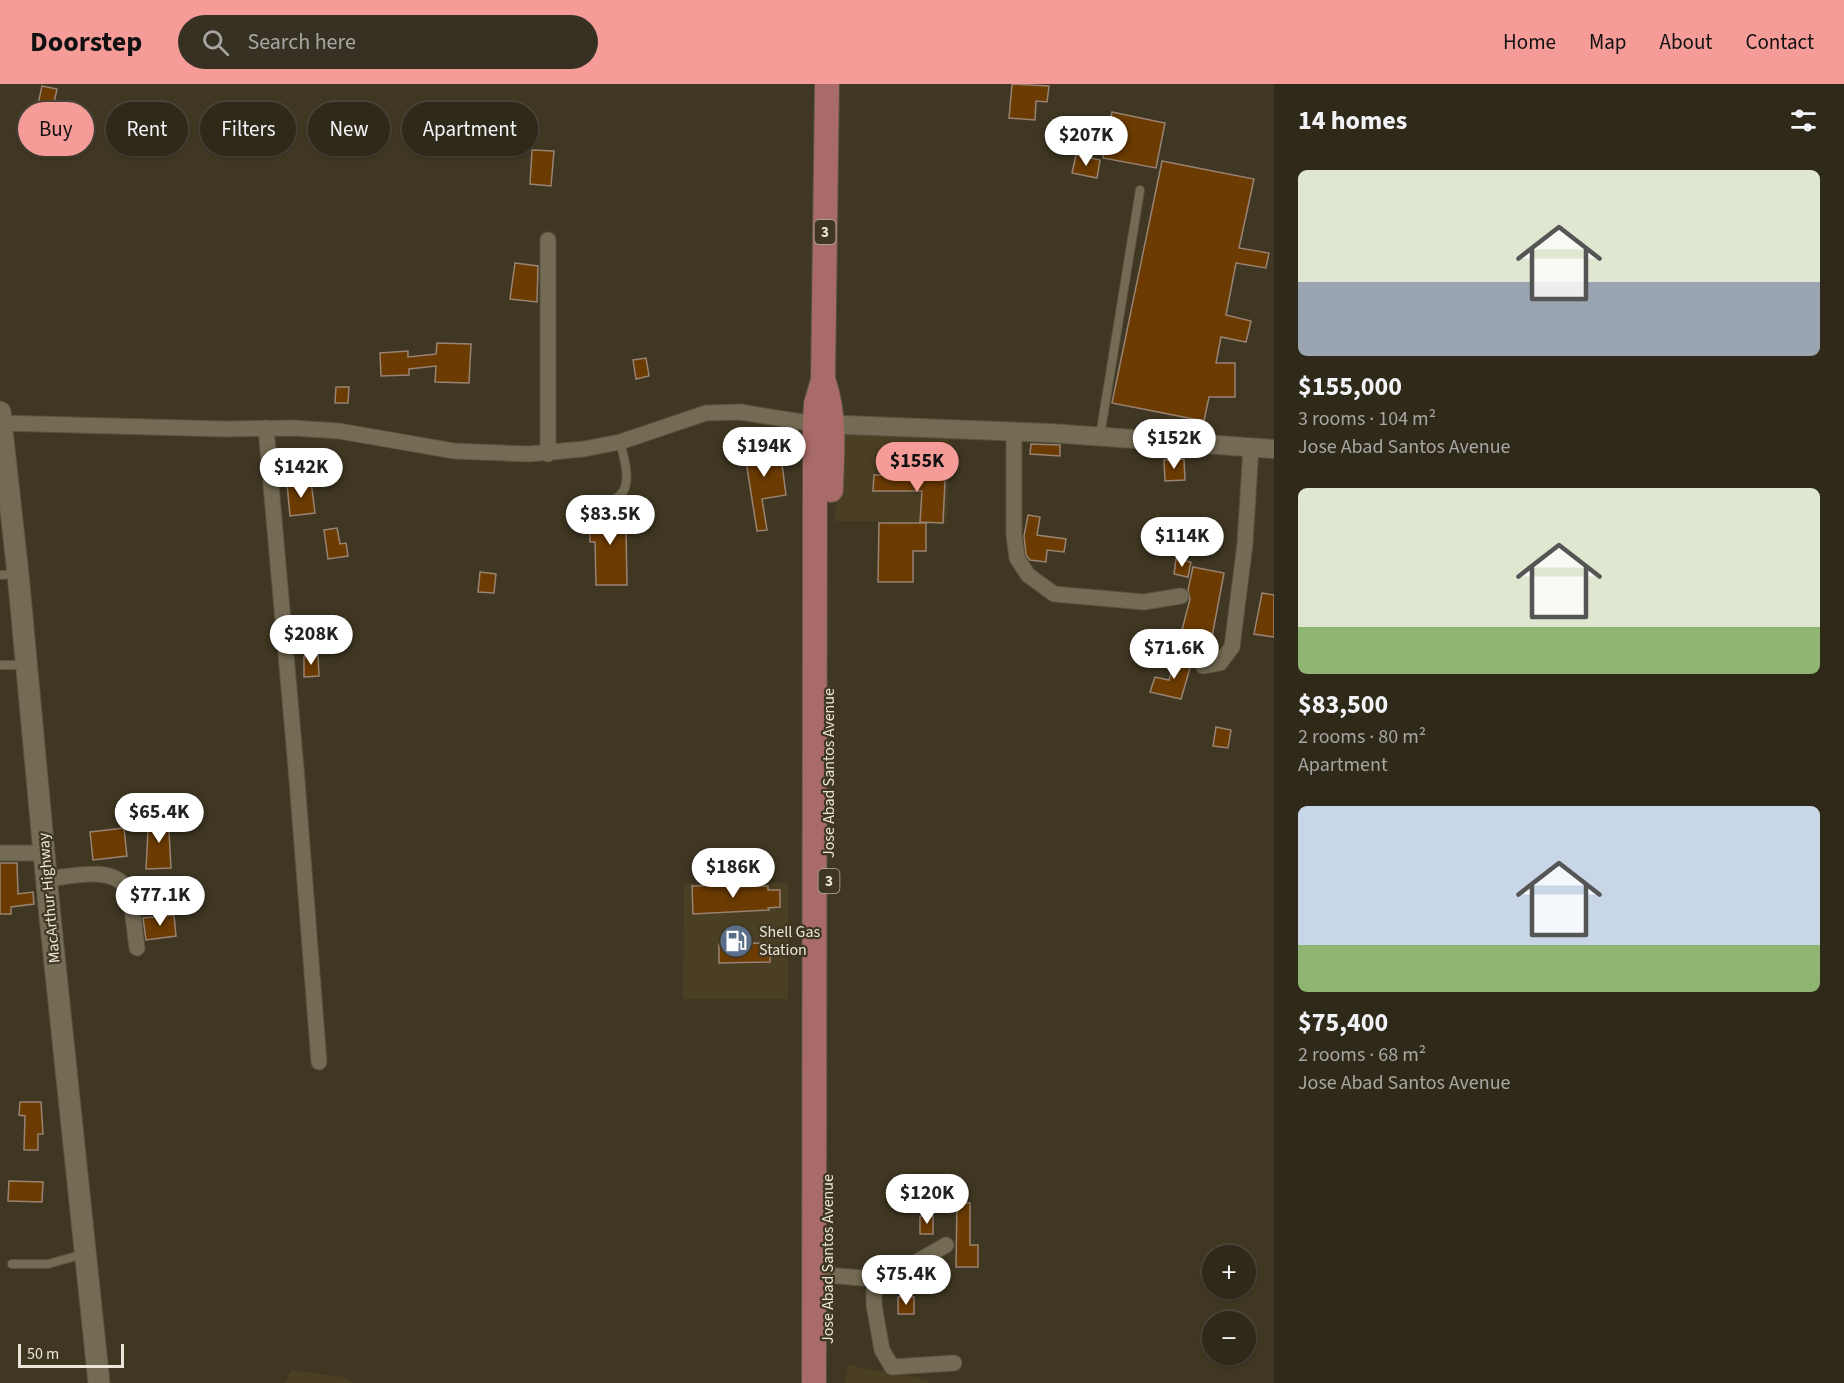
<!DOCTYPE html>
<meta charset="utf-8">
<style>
:root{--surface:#2f291a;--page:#373123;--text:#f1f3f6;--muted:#a7a6a2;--line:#4a4539;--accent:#f59b98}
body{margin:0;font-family:"Source Sans 3",sans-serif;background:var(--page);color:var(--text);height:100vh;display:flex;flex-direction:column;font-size:22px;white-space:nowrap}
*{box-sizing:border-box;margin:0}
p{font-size:20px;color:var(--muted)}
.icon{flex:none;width:33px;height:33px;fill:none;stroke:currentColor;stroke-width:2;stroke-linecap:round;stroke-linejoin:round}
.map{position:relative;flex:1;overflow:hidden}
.details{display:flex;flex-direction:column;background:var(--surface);width:570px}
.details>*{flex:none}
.guide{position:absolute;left:18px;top:18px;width:570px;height:54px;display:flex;gap:12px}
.tools{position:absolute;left:1202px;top:1161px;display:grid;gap:12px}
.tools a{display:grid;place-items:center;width:54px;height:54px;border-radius:50%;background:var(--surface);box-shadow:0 2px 4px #0004,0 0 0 2px var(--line);font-size:30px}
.scale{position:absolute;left:18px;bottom:15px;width:106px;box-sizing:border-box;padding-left:6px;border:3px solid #eae5d8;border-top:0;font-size:16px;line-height:21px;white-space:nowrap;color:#eae5d8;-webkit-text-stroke:4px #3f3722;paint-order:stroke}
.price{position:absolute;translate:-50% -51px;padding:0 14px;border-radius:21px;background:#fff;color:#222;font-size:20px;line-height:39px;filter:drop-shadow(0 2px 3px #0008)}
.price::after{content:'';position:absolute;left:50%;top:36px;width:18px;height:14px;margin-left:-9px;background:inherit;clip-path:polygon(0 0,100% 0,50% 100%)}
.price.on{background:var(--accent);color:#111}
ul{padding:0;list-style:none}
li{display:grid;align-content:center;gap:12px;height:318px;padding:0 24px}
li span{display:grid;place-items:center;height:186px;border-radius:9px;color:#555}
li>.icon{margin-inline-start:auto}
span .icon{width:108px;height:108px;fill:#fffc;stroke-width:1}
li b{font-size:26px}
h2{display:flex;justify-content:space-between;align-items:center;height:72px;padding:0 24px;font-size:26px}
.pill{padding:0 21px;border-radius:27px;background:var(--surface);box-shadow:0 2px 4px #0004,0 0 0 2px var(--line);font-size:21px;line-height:54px}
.pill.on{background:var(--accent);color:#111}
header{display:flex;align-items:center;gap:36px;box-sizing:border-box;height:84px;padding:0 30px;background:var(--accent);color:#111}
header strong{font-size:28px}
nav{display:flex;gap:33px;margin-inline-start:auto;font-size:21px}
.search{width:420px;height:54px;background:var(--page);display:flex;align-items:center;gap:15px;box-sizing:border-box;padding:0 21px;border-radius:33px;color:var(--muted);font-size:22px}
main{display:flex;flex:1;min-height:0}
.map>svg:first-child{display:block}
.built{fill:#4a3f23}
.building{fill:#6c3b02;stroke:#988373;stroke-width:1.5}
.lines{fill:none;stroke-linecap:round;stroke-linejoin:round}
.service-casing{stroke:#595240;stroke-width:10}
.minor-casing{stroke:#595240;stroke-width:17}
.tertiary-casing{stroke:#595240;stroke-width:20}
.secondary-casing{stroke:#595240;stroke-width:23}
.trunk-casing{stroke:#595240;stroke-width:26}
.service{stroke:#746b54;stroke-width:8}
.minor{stroke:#746b54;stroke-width:15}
.tertiary{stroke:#746b54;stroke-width:18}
.secondary{stroke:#746b54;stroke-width:21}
.trunk{stroke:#a86b67;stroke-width:24}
.labels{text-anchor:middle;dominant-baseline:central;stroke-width:4.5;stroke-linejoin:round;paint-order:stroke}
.shield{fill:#3f3722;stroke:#b7b1a1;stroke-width:1.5}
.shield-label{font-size:15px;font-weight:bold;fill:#eae5d8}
.street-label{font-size:16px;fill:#eae5d8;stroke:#3f3722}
.poi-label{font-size:16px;fill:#eae5d8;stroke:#3f3722;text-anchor:start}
</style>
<header>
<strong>Doorstep</strong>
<div class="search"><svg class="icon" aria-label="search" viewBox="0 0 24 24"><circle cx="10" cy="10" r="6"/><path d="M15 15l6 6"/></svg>Search here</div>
<nav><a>Home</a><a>Map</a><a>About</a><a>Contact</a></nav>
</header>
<main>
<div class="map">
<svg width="1274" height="1299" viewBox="0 0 1274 1299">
<rect width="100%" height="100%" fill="#3f3722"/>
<path class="built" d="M838,347H950L947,439L835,437Z
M684,799H788V915H683Z
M847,1281L928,1296V1299H845Z
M291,1286L344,1293L354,1299H285Z"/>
<path class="building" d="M1012,0L1049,2L1047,18L1036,17L1035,36L1009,34Z
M42,2L57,5L52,28L37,25Z
M118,21L129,25L125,40L114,37Z
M1112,28L1165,39L1156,84L1103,74Z
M532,66L554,67L551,102L530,100Z
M1076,71L1100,76L1097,94L1072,89Z
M1162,77L1254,95L1239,164L1269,169L1266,184L1236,179L1226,231L1251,237L1246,258L1221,253L1216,279H1235V313H1209L1204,337L1112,319Z
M515,179L538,182L537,218L510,215Z
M437,259L471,260L469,299L435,298L436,282L409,285V291L381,292L380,269L408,267V273L436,270Z
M646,274L649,292L636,295L633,276Z
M336,303H349L348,319H335Z
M779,358L786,411L762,415L767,446L757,447L744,364Z
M1031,360L1060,361V372L1030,370Z
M317,375L320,394L306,397L303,378Z
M1184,375L1185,396L1165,397L1164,376Z
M874,391H922V396H945L943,439L920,438L922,407H873Z
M311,397L315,429L290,432L287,400Z
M629,423V443H626L627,501H596L595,458H590L589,430L610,429L609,424Z
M1028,431L1040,433L1037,451L1066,455L1064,468L1047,466L1046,478L1030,476L1026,471L1024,452Z
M879,439H926V467H913V498H878Z
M337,444L340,460L346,459L348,472L328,475L324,446Z
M1176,475L1191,478L1188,493L1174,490Z
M1193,483L1224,489L1211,558L1181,550L1190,515L1188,506Z
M480,488L496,490L494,509L478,508Z
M1262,509L1274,511V553L1254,550Z
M318,571L319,592L304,593V572Z
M1176,572L1192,577L1181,615L1150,608L1155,593L1169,596Z
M1216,643L1231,646L1228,664L1213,662Z
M155,730H168L171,784L146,785L148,746H155Z
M124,744L127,772L93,776L90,748Z
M0,779H17L18,810L33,808L34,820L11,823V830H0Z
M727,801V803L768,802V806H780V823L768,824L769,826L693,830L692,802Z
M174,831L176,852L146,856L143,834Z
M770,859V878L719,879V860Z
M20,1018H41L43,1050H38V1066H24L25,1032L19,1031Z
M9,1097L43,1098L42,1118L8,1117Z
M957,1119H970V1161H978V1183H956Z
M920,1132H933V1150H920Z
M898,1213H914V1230H898Z"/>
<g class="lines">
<defs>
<path id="service" d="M1100,352L1140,106
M582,422C592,420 606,419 615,415C635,405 624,375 620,358
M0,491L16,490
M0,581H24
M12,1180H48L84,1170"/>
<path id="minor" d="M0,339L225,345L293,344L339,347L454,367L529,370L584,365L620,358L706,329L740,328L815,340
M266,344L296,684L319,978
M1014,347V451L1017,474L1028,491L1054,510L1144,518L1181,512
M548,370V156
M1203,582L1220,579L1232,563L1245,460L1251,363
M0,769H45
M47,795C68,793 113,781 126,804C132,812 135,851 137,864
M814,1190L874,1195L915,1179L946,1161
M874,1195V1221L882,1266L892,1283L954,1279"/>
<path id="tertiary" d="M821,340L1050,349L1274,365"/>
<path id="secondary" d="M0,328L18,490L50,833L99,1299"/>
<path id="trunk" d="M824,298C836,335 832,367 831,406
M814,1299L815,340L816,320L823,296L827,0"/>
</defs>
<use href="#service" class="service-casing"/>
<use href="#minor" class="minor-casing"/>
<use href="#tertiary" class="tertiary-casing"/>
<use href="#secondary" class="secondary-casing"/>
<use href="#trunk" class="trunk-casing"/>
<use href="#service" class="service"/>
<use href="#minor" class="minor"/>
<use href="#tertiary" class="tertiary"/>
<use href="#secondary" class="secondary"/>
<use href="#trunk" class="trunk"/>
</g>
<defs>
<symbol id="fuel-disc" viewBox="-11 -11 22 22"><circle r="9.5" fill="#5c6f8a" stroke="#3f3722"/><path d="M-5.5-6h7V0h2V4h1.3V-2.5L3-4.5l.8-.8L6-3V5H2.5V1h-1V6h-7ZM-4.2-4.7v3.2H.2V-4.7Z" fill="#fff"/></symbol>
</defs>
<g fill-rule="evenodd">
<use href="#fuel-disc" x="717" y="838" width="38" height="38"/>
</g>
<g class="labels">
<g class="shield">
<rect x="814.5" y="136" width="21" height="24" rx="4.5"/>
<rect x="818.5" y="785" width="21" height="24" rx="4.5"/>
</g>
<g class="shield-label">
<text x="825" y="148">3</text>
<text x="829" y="797">3</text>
</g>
<g class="street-label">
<text transform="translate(829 689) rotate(-90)">Jose Abad Santos Avenue</text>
<text transform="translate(49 814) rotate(-95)">MacArthur Highway</text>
<text transform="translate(828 1175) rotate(-90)">Jose Abad Santos Avenue</text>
</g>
<g class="poi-label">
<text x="759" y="848">Shell Gas<tspan x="759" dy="18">Station</tspan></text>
</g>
</g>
</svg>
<div class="tools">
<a>+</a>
<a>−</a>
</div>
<div class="scale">50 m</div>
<b class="price" style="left:1086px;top:83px">$207K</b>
<b class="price" style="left:1174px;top:386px">$152K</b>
<b class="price" style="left:764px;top:394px">$194K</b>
<b class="price on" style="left:917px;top:409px">$155K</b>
<b class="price" style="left:301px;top:415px">$142K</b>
<b class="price" style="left:610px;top:462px">$83.5K</b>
<b class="price" style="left:1182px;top:484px">$114K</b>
<b class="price" style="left:311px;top:582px">$208K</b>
<b class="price" style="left:1174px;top:596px">$71.6K</b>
<b class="price" style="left:159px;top:760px">$65.4K</b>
<b class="price" style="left:733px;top:815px">$186K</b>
<b class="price" style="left:160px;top:843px">$77.1K</b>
<b class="price" style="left:927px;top:1141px">$120K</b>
<b class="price" style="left:906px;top:1222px">$75.4K</b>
<div class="guide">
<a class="pill on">Buy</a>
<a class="pill">Rent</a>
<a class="pill">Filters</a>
<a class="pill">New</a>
<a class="pill">Apartment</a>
</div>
</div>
<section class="details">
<h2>14 homes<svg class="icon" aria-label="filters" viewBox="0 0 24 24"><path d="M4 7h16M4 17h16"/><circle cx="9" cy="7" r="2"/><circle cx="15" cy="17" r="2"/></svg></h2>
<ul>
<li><span style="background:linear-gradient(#dfe7d0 60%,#9aa5b1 0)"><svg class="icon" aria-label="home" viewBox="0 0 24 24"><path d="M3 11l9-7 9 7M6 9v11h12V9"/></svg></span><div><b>$155,000</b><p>3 rooms · 104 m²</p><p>Jose Abad Santos Avenue</p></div></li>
<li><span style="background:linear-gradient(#dfe7d0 75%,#8fb573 0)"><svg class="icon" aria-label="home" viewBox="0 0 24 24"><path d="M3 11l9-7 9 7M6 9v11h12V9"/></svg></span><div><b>$83,500</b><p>2 rooms · 80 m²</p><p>Apartment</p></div></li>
<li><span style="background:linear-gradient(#c9d6e8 75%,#8fb573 0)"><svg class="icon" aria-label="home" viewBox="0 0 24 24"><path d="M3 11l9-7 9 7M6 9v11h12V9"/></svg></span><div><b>$75,400</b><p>2 rooms · 68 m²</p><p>Jose Abad Santos Avenue</p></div></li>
</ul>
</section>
</main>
